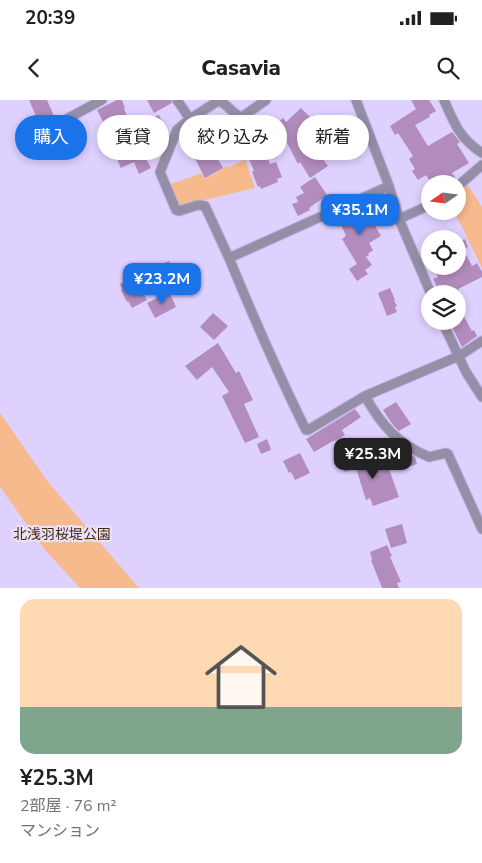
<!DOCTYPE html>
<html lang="ja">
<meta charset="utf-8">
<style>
:root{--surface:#fff;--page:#f6f6f6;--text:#202124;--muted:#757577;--accent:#1a73e8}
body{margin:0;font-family:"Nunito Sans","Noto Sans JP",sans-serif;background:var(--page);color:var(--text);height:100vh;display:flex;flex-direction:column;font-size:19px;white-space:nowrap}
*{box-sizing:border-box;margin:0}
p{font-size:16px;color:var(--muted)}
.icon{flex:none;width:28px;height:28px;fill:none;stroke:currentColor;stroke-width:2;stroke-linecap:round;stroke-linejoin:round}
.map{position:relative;height:488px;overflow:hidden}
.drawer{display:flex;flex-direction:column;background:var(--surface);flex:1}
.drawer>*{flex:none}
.top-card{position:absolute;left:15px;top:15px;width:452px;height:45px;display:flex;gap:10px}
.needle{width:32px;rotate:256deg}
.buttons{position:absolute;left:421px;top:75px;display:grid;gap:10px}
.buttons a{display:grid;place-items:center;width:45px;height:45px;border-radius:50%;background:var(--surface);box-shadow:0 2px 8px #0003;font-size:25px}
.price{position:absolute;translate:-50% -42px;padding:0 11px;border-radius:10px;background:var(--accent);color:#fff;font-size:16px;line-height:32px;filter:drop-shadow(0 1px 2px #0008)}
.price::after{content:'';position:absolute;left:50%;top:30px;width:15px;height:11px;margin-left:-8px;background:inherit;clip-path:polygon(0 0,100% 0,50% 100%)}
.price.current{background:#222;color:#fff}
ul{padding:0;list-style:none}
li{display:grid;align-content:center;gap:10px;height:265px;padding:0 20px}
li span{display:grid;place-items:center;height:155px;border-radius:15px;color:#555}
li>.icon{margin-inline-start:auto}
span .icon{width:90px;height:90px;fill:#fffc;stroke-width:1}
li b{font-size:21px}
.chip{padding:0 18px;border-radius:22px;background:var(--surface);box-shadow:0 2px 8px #0003;font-size:18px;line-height:45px}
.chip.current{background:var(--accent);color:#fff}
.status{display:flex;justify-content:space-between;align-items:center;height:35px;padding:0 25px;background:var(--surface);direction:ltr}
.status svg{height:14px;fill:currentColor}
header{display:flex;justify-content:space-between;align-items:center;height:65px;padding:0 20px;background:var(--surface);font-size:22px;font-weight:800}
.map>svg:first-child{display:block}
.green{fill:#f6ba8c}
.building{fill:#b28cbd}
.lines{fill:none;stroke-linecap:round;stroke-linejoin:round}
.street-casing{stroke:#bbafd9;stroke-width:11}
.street{stroke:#958ea7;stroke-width:9}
.labels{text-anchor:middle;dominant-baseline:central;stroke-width:4.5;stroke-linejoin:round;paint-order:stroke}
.park-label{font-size:14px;fill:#492a0e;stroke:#e8e1f9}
</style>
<div class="status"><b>20:39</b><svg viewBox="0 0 49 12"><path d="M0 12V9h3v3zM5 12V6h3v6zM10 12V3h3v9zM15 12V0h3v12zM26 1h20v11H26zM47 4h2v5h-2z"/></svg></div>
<header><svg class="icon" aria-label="back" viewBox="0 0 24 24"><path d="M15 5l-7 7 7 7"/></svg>Casavia<svg class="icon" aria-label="search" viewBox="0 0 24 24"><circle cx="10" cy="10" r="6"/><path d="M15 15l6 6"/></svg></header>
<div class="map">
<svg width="482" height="488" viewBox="0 0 482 488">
<rect width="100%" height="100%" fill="#ded0ff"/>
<path class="green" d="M245,59L255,88L179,106L171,84L202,73L205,79L227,66L228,68Z
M468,85L482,107V168L454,111H458V94Z
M0,313L48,382L139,488H80L45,450L0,387Z"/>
<path class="building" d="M29,0H47L54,16L39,23Z
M117,0H122L125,8L124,9L133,31L153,22L151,18L159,15L165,29H164L165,31L138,43L151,68L139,74L134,62L121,68L117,59L122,56L119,49L124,46L115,28L108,31L97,10Z
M147,0H171L172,3L154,13Z
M411,0H429L436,11L429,15L430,17L415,25L428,46L452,32L460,42L457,44L469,63L452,73L456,79L451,84H445L442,79L437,83L435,81L432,84L426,75L418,80L412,71L415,69L409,59L413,56L398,33L395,35L390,26L416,9Z
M301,8L310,17L298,29L299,32L314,60L320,55L328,66L310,78L300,62L298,64L287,43L276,29L278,27L276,24L283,18L286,22Z
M195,31L204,46L209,44L223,68L205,78L192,53L195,52L187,36Z
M262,44L270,64L276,62L282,77L277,79L278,82L261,89L260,86L258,87L254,77L252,71H254L246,51Z
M315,77L327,95L309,108L310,110L298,116L292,104L298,102L296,97L304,93L300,87Z
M363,104L367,113L377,108L383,119L374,124L381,136L369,143L373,150L368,154L369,155L366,157L372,165L365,170L368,174L357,181L349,169L357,164L342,139L346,136L337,116Z
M458,139L459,142L465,139L468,147L463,149L472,166L477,163L482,172V177L458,189L461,194H443L440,188L438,189L433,179L438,177L432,166H458Z
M169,161L174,170L161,176L156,167Z
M135,176L147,200L132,208L128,201L127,202L121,190L122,189L120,184Z
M390,188L395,200L394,201L397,206L395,207L397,212L387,216L378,193Z
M169,192L176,207L155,218L147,203Z
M458,206L472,231L474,230L477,236L462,247L450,223L458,221Z
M213,213L228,226L214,240L200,227Z
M218,243L236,273L239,271L253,300L244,304L259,337L245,343L222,296L229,292L212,267L197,280L185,266Z
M396,302L411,324L399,331L393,325L383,310Z
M355,309L361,317L342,330L345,335L335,341V340L314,352L306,339Z
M267,339L271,350L261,354L257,344Z
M300,353L310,373L295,380L291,372L289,373L283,361Z
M362,354L369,373L388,366L399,397L373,406L370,398L366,400L356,368L345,372L340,360L355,355V356Z
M411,355L415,357L417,364L402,369L398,359Z
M402,424L407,443L391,448L385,429Z
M387,445L392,456L390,457L401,482L397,483L399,488H382L371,460L372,459L370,452Z"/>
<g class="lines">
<defs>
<path id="street" d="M177,0L190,19
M266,0L242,17C232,15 228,3 218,1L190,19L177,30L160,72L176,110L179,111L198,105L205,106L229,158L389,86
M356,0L389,86L399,119L431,194
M444,0C454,23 460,39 482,53
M27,50L61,22L102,0
M458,86L482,65
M399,119L430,105
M229,158C253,216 278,274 306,330H308L365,296L459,256L482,241
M442,221L466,272L482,297
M365,296C381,325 398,344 429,357L446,353L448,354L482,429"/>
</defs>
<use href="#street" class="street-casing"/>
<use href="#street" class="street"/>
</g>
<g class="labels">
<g class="park-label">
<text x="62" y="434">北浅羽桜堤公園</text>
</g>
</g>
</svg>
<div class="buttons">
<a><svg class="needle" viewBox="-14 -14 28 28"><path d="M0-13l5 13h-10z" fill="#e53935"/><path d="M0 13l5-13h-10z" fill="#757577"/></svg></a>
<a><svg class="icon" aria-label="locate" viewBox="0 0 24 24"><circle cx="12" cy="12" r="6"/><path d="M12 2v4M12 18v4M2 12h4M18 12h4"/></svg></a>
<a><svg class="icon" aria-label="layers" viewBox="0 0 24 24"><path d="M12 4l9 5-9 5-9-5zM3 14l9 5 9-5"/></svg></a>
</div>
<b class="price" style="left:360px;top:136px">¥35.1M</b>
<b class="price" style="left:162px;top:205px">¥23.2M</b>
<b class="price current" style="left:373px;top:380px">¥25.3M</b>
<div class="top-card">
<a class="chip current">購入</a>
<a class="chip">賃貸</a>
<a class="chip">絞り込み</a>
<a class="chip">新着</a>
</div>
</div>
<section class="drawer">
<ul>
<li><span style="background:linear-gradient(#ffd9b3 70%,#7fa58c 0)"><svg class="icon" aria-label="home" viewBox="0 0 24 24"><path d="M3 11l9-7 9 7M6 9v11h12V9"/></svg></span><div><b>¥25.3M</b><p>2部屋 · 76 m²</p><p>マンション</p></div></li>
</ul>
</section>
